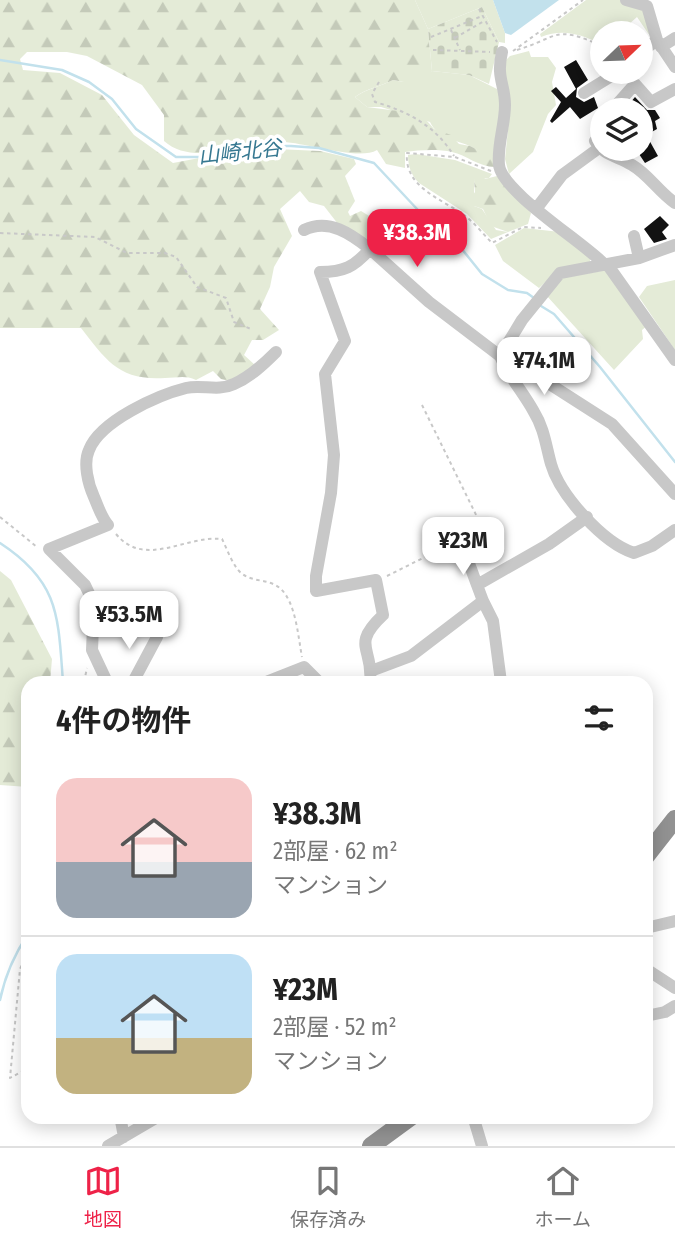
<!DOCTYPE html>
<html lang="ja">
<meta charset="utf-8">
<style>
:root{--surface:#fff;--page:#f2f2f2;--text:#222;--muted:#767676;--line:#e0e0e0;--accent:#ee2248}
body{margin:0;font-family:"Fira Sans Condensed","Noto Sans JP",sans-serif;background:var(--page);color:var(--text);height:100vh;display:flex;flex-direction:column;font-size:26px;white-space:nowrap}
*{box-sizing:border-box;margin:0}
p{font-size:23px;color:var(--muted)}
.icon{flex:none;width:38px;height:38px;fill:none;stroke:currentColor;stroke-width:2;stroke-linecap:round;stroke-linejoin:round}
.map{position:relative;flex:1;overflow:hidden}
.details{position:absolute;left:21px;top:676px;width:632px;height:448px;display:flex;flex-direction:column;background:var(--surface);border-radius:21px;box-shadow:0 4px 18px #0003}
.details>*{flex:none}
.needle{width:46px;rotate:67deg}
.fabs{position:absolute;left:590px;top:21px;display:grid;gap:14px}
.fabs a{display:grid;place-items:center;width:63px;height:63px;border-radius:50%;background:var(--surface);box-shadow:0 4px 18px #0003;font-size:35px}
.price{position:absolute;translate:-50% -60px;padding:0 16px;border-radius:14px;background:#fff;color:#222;font-size:23px;line-height:46px;filter:drop-shadow(0 2px 4px #0008)}
.price::after{content:'';position:absolute;left:50%;top:42px;width:21px;height:16px;margin-left:-10px;background:inherit;clip-path:polygon(0 0,100% 0,50% 100%)}
.price.active{background:var(--accent);color:#fff}
ul{padding:0;list-style:none}
li{display:flex;align-items:center;gap:21px;height:175px;padding:0 35px}
li+li{border-top:2px solid var(--line)}
li span{display:grid;place-items:center;flex:none;width:196px;height:140px;border-radius:21px;color:#555}
li>.icon{margin-inline-start:auto}
span .icon{width:84px;height:84px;fill:#fffc;stroke-width:1}
li b{font-size:30px}
h2{display:flex;justify-content:space-between;align-items:center;height:84px;padding:0 35px;font-size:30px}
.menu{display:flex;justify-content:space-around;align-items:center;height:98px;border-top:2px solid var(--line);background:var(--surface);font-size:19px;color:var(--muted)}
.menu a{display:grid;justify-items:center;gap:4px}
.menu .active{color:var(--accent)}
.map>svg:first-child{display:block}
.grass{fill:#e4ebd7}
.forest{fill:url(#forest-firs)}
.cemetery{fill:url(#cemetery-stones)}
.water{fill:#c2e1ec}
.lines{fill:none;stroke-linecap:round;stroke-linejoin:round}
.stream{stroke:#c2e1ec;stroke-width:2.5}
.building{fill:#121212}
.path{stroke:#c8c8c8;stroke-width:2;stroke-dasharray:3.5 3.5;stroke-linecap:butt}
.minor{stroke:#c8c8c8;stroke-width:12}
.highway{stroke:#929292;stroke-width:18}
.labels{text-anchor:middle;dominant-baseline:central;stroke-width:7;stroke-linejoin:round;paint-order:stroke}
.water-label{font-size:21px;font-style:italic;fill:#367891;stroke:#fff}
</style>
<div class="map">
<svg width="675" height="1146" viewBox="0 0 675 1146">
<defs>
<pattern id="forest-firs" width="22" height="20" patternUnits="userSpaceOnUse" patternTransform="scale(1.75)"><rect width="22" height="20" fill="#e4ebd7"/><path d="M5 1l3.5 6h-7zM16 11l3.5 6h-7z" fill="#c4cab9"/></pattern>
<pattern id="cemetery-stones" width="16" height="16" patternUnits="userSpaceOnUse" patternTransform="scale(1.75)"><rect width="16" height="16" fill="#e4ebd7"/><path d="M2 7V4a2 2 0 0 1 4 0v3zM10 15v-3a2 2 0 0 1 4 0v3z" fill="#c4cab9"/></pattern>
</defs>
<rect width="100%" height="100%" fill="#fff"/>
<path class="grass" d="M415,0H493L505,33V43L499,42L482,7L428,29Z
M586,0H623L644,6L652,39L637,17L619,33H602V44C581,35 564,28 541,37L540,34Z
M529,51L531,57H548L556,68L552,82L556,105L548,114L533,152L509,174L505,159L510,110L504,62L510,56Z
M432,71L469,75L497,89L502,102L496,163C488,158 480,151 472,147C457,140 438,139 430,122L381,107H367L355,97C368,88 380,87 393,80C409,84 418,80 432,71Z
M416,154L455,160L492,174L489,178L474,180V206L482,209L496,230L508,232L491,239L467,214L419,183C411,175 408,166 408,155Z
M524,228L560,232L590,257V263L561,268L539,288L503,261L495,245Z
M607,270L648,325L642,330L643,339L614,370L546,295L561,278Z
M675,280V350L639,297L647,286Z"/>
<path class="forest" d="M0,0H415L428,29L432,71L415,87L409,89L404,82L393,80C380,87 367,88 355,97L367,107L421,114L434,129L451,135L459,144L470,146L494,158L495,167C479,167 466,155 452,152C438,149 420,150 405,152V168L386,164L377,150C359,161 308,143 283,142C246,141 194,168 164,141V115L142,85L87,56L67,52H27L20,59L23,70L60,73L102,95L134,135L173,163L252,148L320,151L354,159L356,164L345,176L355,201L348,212L350,216L361,211L389,228L372,243L338,224L324,206L309,202L300,191L280,209L292,236L274,267L270,287L260,309L279,330L263,340H252L244,355L255,365L233,382L221,379L213,371L196,380C185,375 177,378 165,378C119,381 106,360 81,328H0Z
M481,174L485,179L497,176L531,213L528,224L508,232L491,226L483,209L474,206L470,199L475,192L474,180Z
M0,571L11,580L52,659L50,682H28V787L0,785Z"/>
<path class="cemetery" d="M482,7L499,42L489,84L469,75L432,71L428,29Z"/>
<path class="water" d="M493,0H559L511,35L505,33Z"/>
<g class="lines">
<path class="stream" d="M0,60L62,70L89,82L112,99L136,129L176,157H204L252,146H291L319,148L374,163L446,240L461,248L482,274L508,290L527,293L534,298
M541,306L554,314L600,367L675,462
M0,543C60,582 58,617 63,682
M0,1000C5,975 14,955 28,934"/>
</g>
<path class="building" d="M576,60L588,80L577,88L576,97L584,102L594,97L598,108L580,119L570,107L552,123L550,121L561,102L551,91L556,87L566,98L576,89L564,67Z
M635,97L647,110H655L660,118L655,121L657,129L648,134L640,120V110L630,103Z
M648,138L658,156L645,163L639,154L640,142Z
M660,216L669,225L662,232L667,239L654,243L644,229Z"/>
<g class="lines">
<path class="path" d="M479,9L497,42
M451,30L460,50
M431,37L482,16
M455,38L484,21
M433,50L490,52
M517,50C560,37 553,24 602,46
M513,51L583,0
M379,82L372,94L375,102C407,111 436,126 454,156
M491,171L455,157L407,153C404,187 440,198 464,215C474,222 483,234 492,243L523,227L541,228
M0,233L95,237L127,253H165L176,257L197,287L226,298L234,322L251,329
M422,405L483,529L470,542
M0,517L37,547
M116,534C145,569 185,535 222,539C227,549 233,566 241,573C253,583 269,578 281,589C296,604 298,636 302,657
M387,576L453,543
M84,682L87,668
M28,953L20,969L10,1078L28,1068"/>
<path class="minor" d="M626,0L647,6L657,40L675,67
M661,47L675,38
M502,52C496,78 505,84 505,105C505,125 497,145 499,165C502,192 583,242 604,264
M640,53L657,40
M584,93L618,72
M612,110L635,84L651,102L675,89
M602,134L595,141C604,156 618,156 632,165C648,174 659,192 675,203
M536,209L562,175L599,148
M304,230C329,218 351,234 370,249
M634,236L639,258
M607,264L675,360
M500,356C509,377 523,392 534,412C544,428 546,446 551,464C560,495 603,543 634,553L652,546L675,530
M500,356L522,320L560,273L639,258L675,245
M463,547L477,585
M483,601L493,621L501,682
M371,671L411,656L483,601L477,585L549,544L587,517
M107,682L92,650L94,604L85,585L49,549L108,525C101,517 98,506 94,497C88,484 83,463 89,450C100,421 158,395 186,388C202,384 217,392 234,384C250,377 263,365 276,352
M133,682L157,637
M266,682L304,667L319,682
M370,682C374,648 350,646 383,615L376,580L316,591V576L331,493L334,455L325,374L345,341L320,272C344,272 354,267 370,249L429,302L500,356H506L612,424L675,494
M646,928L675,921
M646,969L675,988
M646,1016L665,1012L675,1006
M120,1116L124,1137
M473,1116L482,1146
M108,1146L159,1116"/>
<path class="highway" d="M646,856L675,819
M371,1146L412,1116"/>
</g>
<g class="labels">
<g class="water-label">
<text transform="translate(240 152) rotate(-6)">山崎北谷</text>
</g>
</g>
</svg>
<div class="fabs">
<a><svg class="needle" viewBox="-14 -14 28 28"><path d="M0-13l5 13h-10z" fill="#e53935"/><path d="M0 13l5-13h-10z" fill="#767676"/></svg></a>
<a><svg class="icon" aria-label="layers" viewBox="0 0 24 24"><path d="M12 4l9 5-9 5-9-5zM3 14l9 5 9-5"/></svg></a>
</div>
<b class="price active" style="left:417px;top:269px">¥38.3M</b>
<b class="price" style="left:544px;top:397px">¥74.1M</b>
<b class="price" style="left:463px;top:577px">¥23M</b>
<b class="price" style="left:129px;top:651px">¥53.5M</b>
<section class="details">
<h2>4件の物件<svg class="icon" aria-label="filters" viewBox="0 0 24 24"><path d="M4 7h16M4 17h16"/><circle cx="9" cy="7" r="2"/><circle cx="15" cy="17" r="2"/></svg></h2>
<ul>
<li><span style="background:linear-gradient(#f6c9c9 60%,#9aa5b1 0)"><svg class="icon" aria-label="home" viewBox="0 0 24 24"><path d="M3 11l9-7 9 7M6 9v11h12V9"/></svg></span><div><b>¥38.3M</b><p>2部屋 · 62 m²</p><p>マンション</p></div></li>
<li><span style="background:linear-gradient(#bfe0f5 60%,#c2b280 0)"><svg class="icon" aria-label="home" viewBox="0 0 24 24"><path d="M3 11l9-7 9 7M6 9v11h12V9"/></svg></span><div><b>¥23M</b><p>2部屋 · 52 m²</p><p>マンション</p></div></li>
</ul>
</section>
</div>
<nav class="menu">
<a class="active"><svg class="icon" aria-label="map" viewBox="0 0 24 24"><path d="M3 6l6-2 6 2 6-2v14l-6 2-6-2-6 2zM9 4v14M15 6v14"/></svg>地図</a>
<a><svg class="icon" aria-label="saved" viewBox="0 0 24 24"><path d="M7 4h10v16l-5-4-5 4z"/></svg>保存済み</a>
<a><svg class="icon" aria-label="home" viewBox="0 0 24 24"><path d="M3 11l9-7 9 7M6 9v11h12V9"/></svg>ホーム</a>
</nav>
